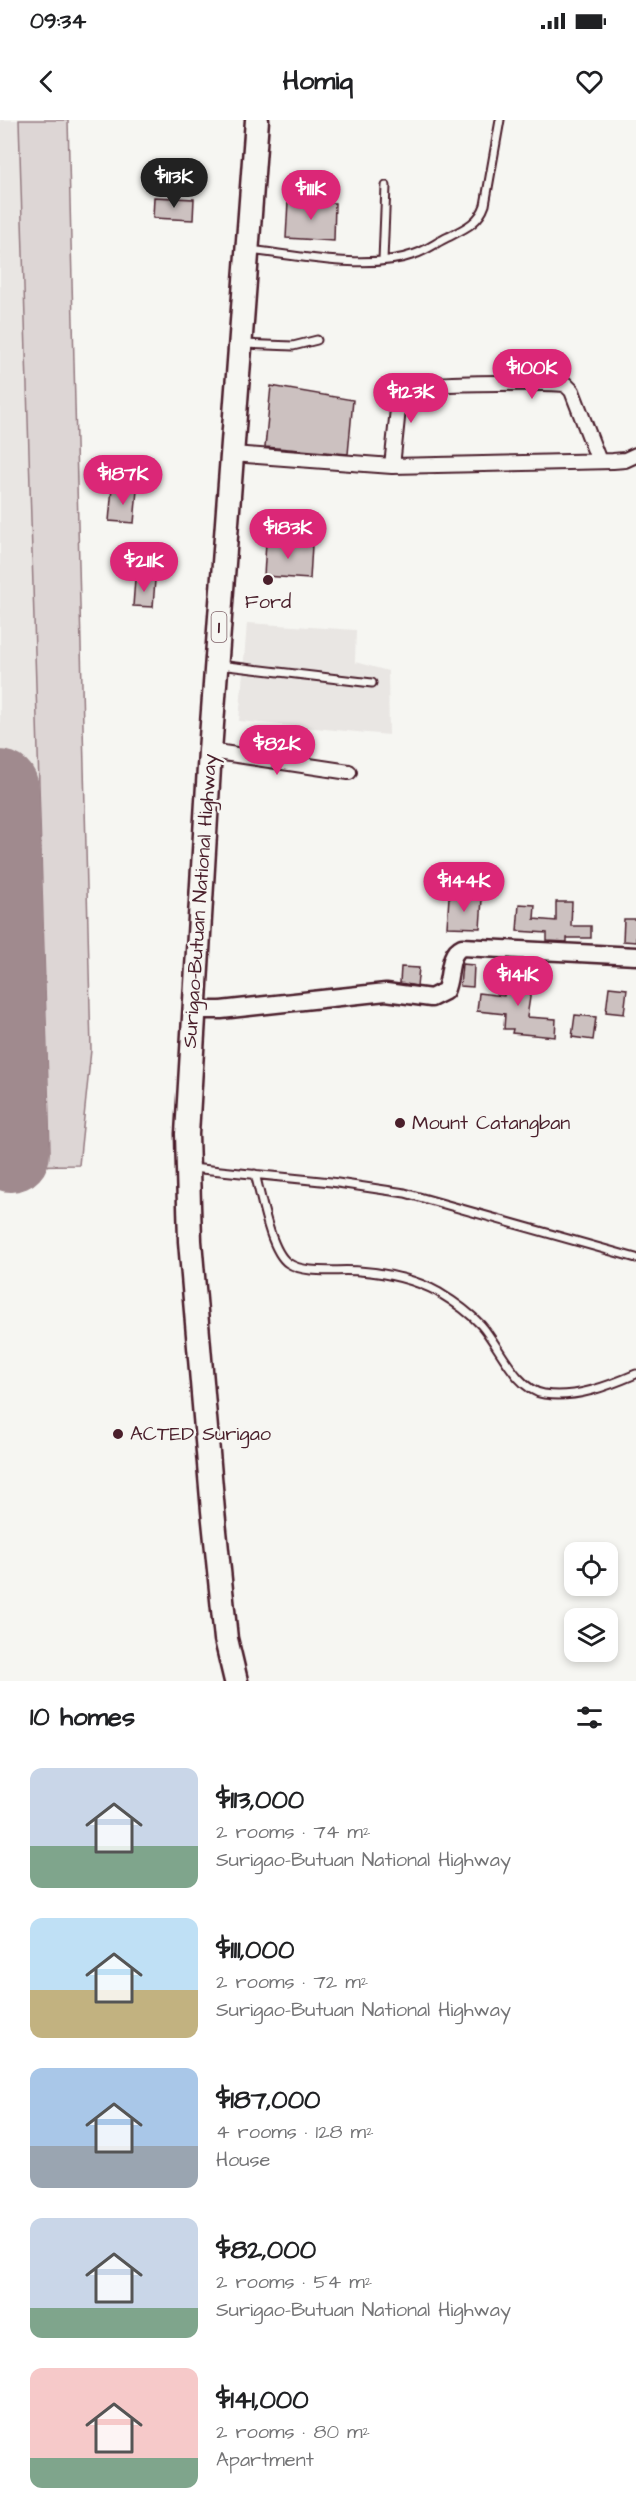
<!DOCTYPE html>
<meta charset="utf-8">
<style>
:root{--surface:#fff;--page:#f6f6f6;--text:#202124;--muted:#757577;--accent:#db2777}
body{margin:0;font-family:"Architects Daughter",sans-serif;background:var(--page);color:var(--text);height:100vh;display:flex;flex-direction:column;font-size:22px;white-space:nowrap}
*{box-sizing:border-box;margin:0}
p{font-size:20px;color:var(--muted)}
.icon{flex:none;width:33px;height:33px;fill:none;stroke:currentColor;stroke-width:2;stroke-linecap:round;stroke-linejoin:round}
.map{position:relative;height:1561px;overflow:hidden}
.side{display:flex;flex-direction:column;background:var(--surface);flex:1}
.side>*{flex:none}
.buttons{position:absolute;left:564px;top:1422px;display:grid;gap:12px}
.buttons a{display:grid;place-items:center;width:54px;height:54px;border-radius:12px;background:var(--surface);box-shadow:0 3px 9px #0003;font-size:30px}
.price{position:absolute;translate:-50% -51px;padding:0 14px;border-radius:21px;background:var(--accent);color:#fff;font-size:20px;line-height:39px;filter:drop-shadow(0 2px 3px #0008)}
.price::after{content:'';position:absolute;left:50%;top:36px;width:18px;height:14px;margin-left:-9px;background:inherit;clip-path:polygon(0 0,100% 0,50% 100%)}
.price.selected{background:#222;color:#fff}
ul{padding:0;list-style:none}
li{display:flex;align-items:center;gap:18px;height:150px;padding:0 30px}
li span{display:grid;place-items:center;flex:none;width:168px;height:120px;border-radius:12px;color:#555}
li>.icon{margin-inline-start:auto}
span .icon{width:72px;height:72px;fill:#fffc;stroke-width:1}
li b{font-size:26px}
h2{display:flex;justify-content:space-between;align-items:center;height:72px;padding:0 30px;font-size:26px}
.status{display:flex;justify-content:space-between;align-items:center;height:42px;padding:0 30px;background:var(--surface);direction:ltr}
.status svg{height:16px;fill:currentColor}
header{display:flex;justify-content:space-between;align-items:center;height:78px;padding:0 30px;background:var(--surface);font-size:27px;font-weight:700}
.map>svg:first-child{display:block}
.built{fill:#e9e6e3}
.green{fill:#ddd6d5;stroke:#947a80;stroke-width:1.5}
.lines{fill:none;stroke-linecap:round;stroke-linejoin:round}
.runway{stroke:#a08a8e;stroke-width:78}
.building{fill:#ccc1c0;stroke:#4a1f2b;stroke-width:1.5}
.service-casing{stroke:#4a1f2b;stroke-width:11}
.minor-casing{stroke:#4a1f2b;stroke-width:18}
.tertiary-casing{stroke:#4a1f2b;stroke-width:21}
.trunk-casing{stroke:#4a1f2b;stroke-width:27}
.service{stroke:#f6f6f2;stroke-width:7}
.minor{stroke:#f6f6f2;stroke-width:14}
.tertiary{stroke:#f6f6f2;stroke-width:16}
.trunk{stroke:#f6f6f2;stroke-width:22}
.poi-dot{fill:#4a1f2b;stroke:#f6f6f2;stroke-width:2}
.labels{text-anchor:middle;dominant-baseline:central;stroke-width:5;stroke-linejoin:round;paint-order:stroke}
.shield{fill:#f6f6f2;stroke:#7e6067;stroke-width:1.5}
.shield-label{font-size:18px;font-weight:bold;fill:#4a1f2b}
.poi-label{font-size:20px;fill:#4a1f2b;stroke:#f6f6f2;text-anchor:start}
.street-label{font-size:20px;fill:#4a1f2b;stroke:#f6f6f2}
</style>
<div class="status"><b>09:34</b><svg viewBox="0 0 49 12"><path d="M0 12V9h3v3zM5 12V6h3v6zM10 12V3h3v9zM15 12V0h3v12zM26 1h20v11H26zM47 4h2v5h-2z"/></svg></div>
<header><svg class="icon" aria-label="back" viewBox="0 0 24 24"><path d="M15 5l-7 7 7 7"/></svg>Homiq<svg class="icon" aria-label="heart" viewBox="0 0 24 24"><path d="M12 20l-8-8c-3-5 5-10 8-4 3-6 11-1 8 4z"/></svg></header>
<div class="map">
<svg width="636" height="1561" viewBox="0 0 636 1561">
<rect width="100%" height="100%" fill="#f6f6f2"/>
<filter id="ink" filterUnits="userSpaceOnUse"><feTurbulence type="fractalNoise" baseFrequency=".0167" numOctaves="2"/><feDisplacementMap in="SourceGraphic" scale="12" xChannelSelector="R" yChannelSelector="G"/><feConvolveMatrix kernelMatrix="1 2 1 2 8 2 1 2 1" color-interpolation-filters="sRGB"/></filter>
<g filter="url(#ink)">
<path class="built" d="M0,0H68L91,930L79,1045L0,1046Z
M247,503L356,510L355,542L388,551L389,615L239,601Z"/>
<path class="green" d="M19,0H68L91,930L79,1045L0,1046V1033L50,1031Z"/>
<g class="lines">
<path class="runway" d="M0,669L11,1033"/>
</g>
<path class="building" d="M154,77L194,79L193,100L153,98Z
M288,81L335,83L334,121L286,118Z
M271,266L353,280L348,334L265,327Z
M112,368L137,370L134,403L109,401Z
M266,422L312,425L310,459L264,456Z
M135,459L155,460L153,487L133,486Z
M449,777L482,779L480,808L447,807Z
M556,782H572L571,806H591V818H567V822L547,821V813L517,811L519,784L535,785L534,799L556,801Z
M624,799H636V822L623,821Z
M462,844L474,845L473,867L460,866Z
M401,847L419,848L417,866L400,863Z
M516,848L534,851L527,897L556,899L555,917L512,913L513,909H504L505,894L477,891L479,873L504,876L506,861L514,862Z
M609,867L627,869L624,894L606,892Z
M575,895L596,897L593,920L572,917Z"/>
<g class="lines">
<defs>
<path id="service" d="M250,130C300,136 368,151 415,134C427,130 437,122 448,117C464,109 479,103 485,85L500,0
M383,140L386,66
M243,224L293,226L317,220
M219,545L372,563
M191,1048L331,1062L405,1073L636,1138
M255,1054C261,1075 270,1131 288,1143C306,1155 338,1149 359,1151C386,1153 414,1159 438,1172C453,1181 469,1192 481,1205C499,1225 516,1270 544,1274C575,1279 608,1266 636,1254"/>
<path id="minor" d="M232,334L392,346L613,341L625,340L636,335
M392,346L400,270C409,262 545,262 565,264L572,271L599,341
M210,631L349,652"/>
<path id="tertiary" d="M194,890H221L386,872L431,878L445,871C452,857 447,834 462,827L636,836"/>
<path id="trunk" d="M236,1561L226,1519L213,1391L190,1121L187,1014L210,631L257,0"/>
</defs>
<use href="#service" class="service-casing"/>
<use href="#minor" class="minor-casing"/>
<use href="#tertiary" class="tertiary-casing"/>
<use href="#trunk" class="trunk-casing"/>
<use href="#service" class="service"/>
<use href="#minor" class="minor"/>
<use href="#tertiary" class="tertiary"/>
<use href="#trunk" class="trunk"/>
</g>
</g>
<g class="poi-dot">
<circle cx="268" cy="460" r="6"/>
<circle cx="400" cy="1003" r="6"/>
<circle cx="118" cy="1314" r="6"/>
</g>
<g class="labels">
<rect class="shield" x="211.5" y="492" width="15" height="30" rx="4.5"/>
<g class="shield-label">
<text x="219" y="507">1</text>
</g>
<g class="poi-label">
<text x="268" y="482" text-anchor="middle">Ford</text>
<text x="412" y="1003">Mount Catangban</text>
<text x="130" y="1314">ACTED Surigao</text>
</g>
<g class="street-label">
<text transform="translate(200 781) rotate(-86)">Surigao-Butuan National Highway</text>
</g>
</g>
</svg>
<div class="buttons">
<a><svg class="icon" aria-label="locate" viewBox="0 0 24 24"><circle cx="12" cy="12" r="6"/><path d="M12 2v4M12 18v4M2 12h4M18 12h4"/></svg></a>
<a><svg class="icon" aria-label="layers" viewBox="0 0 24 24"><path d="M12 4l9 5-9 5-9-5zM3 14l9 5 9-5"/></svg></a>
</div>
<b class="price selected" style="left:174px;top:89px">$113K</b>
<b class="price" style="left:311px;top:101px">$111K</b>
<b class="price" style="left:532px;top:280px">$100K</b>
<b class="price" style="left:411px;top:304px">$123K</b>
<b class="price" style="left:123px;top:386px">$187K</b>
<b class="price" style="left:288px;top:440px">$183K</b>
<b class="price" style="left:144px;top:473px">$211K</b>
<b class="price" style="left:277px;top:656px">$82K</b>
<b class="price" style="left:464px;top:793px">$144K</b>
<b class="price" style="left:518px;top:887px">$141K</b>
</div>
<section class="side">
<h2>10 homes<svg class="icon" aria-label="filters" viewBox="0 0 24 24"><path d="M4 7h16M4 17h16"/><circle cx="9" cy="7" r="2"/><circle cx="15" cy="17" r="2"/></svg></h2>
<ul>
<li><span style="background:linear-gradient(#c9d6e8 65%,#7fa58c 0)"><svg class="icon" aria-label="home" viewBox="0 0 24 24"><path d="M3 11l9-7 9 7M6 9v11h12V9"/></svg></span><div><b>$113,000</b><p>2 rooms · 74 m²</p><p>Surigao-Butuan National Highway</p></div></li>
<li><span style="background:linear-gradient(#bfe0f5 60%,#c2b280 0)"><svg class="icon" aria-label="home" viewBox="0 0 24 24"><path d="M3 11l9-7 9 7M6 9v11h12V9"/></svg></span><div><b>$111,000</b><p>2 rooms · 72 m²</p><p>Surigao-Butuan National Highway</p></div></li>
<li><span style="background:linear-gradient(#a9c7e8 65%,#9aa5b1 0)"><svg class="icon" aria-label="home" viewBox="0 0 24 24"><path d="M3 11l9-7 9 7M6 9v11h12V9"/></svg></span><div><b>$187,000</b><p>4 rooms · 128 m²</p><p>House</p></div></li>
<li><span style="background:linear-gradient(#c9d6e8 75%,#7fa58c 0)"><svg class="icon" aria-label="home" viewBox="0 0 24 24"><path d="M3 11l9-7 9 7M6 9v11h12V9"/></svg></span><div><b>$82,000</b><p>2 rooms · 54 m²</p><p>Surigao-Butuan National Highway</p></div></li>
<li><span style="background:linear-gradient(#f6c9c9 75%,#7fa58c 0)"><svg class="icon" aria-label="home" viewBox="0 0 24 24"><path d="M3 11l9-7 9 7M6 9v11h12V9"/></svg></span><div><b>$141,000</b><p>2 rooms · 80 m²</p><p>Apartment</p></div></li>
</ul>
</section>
